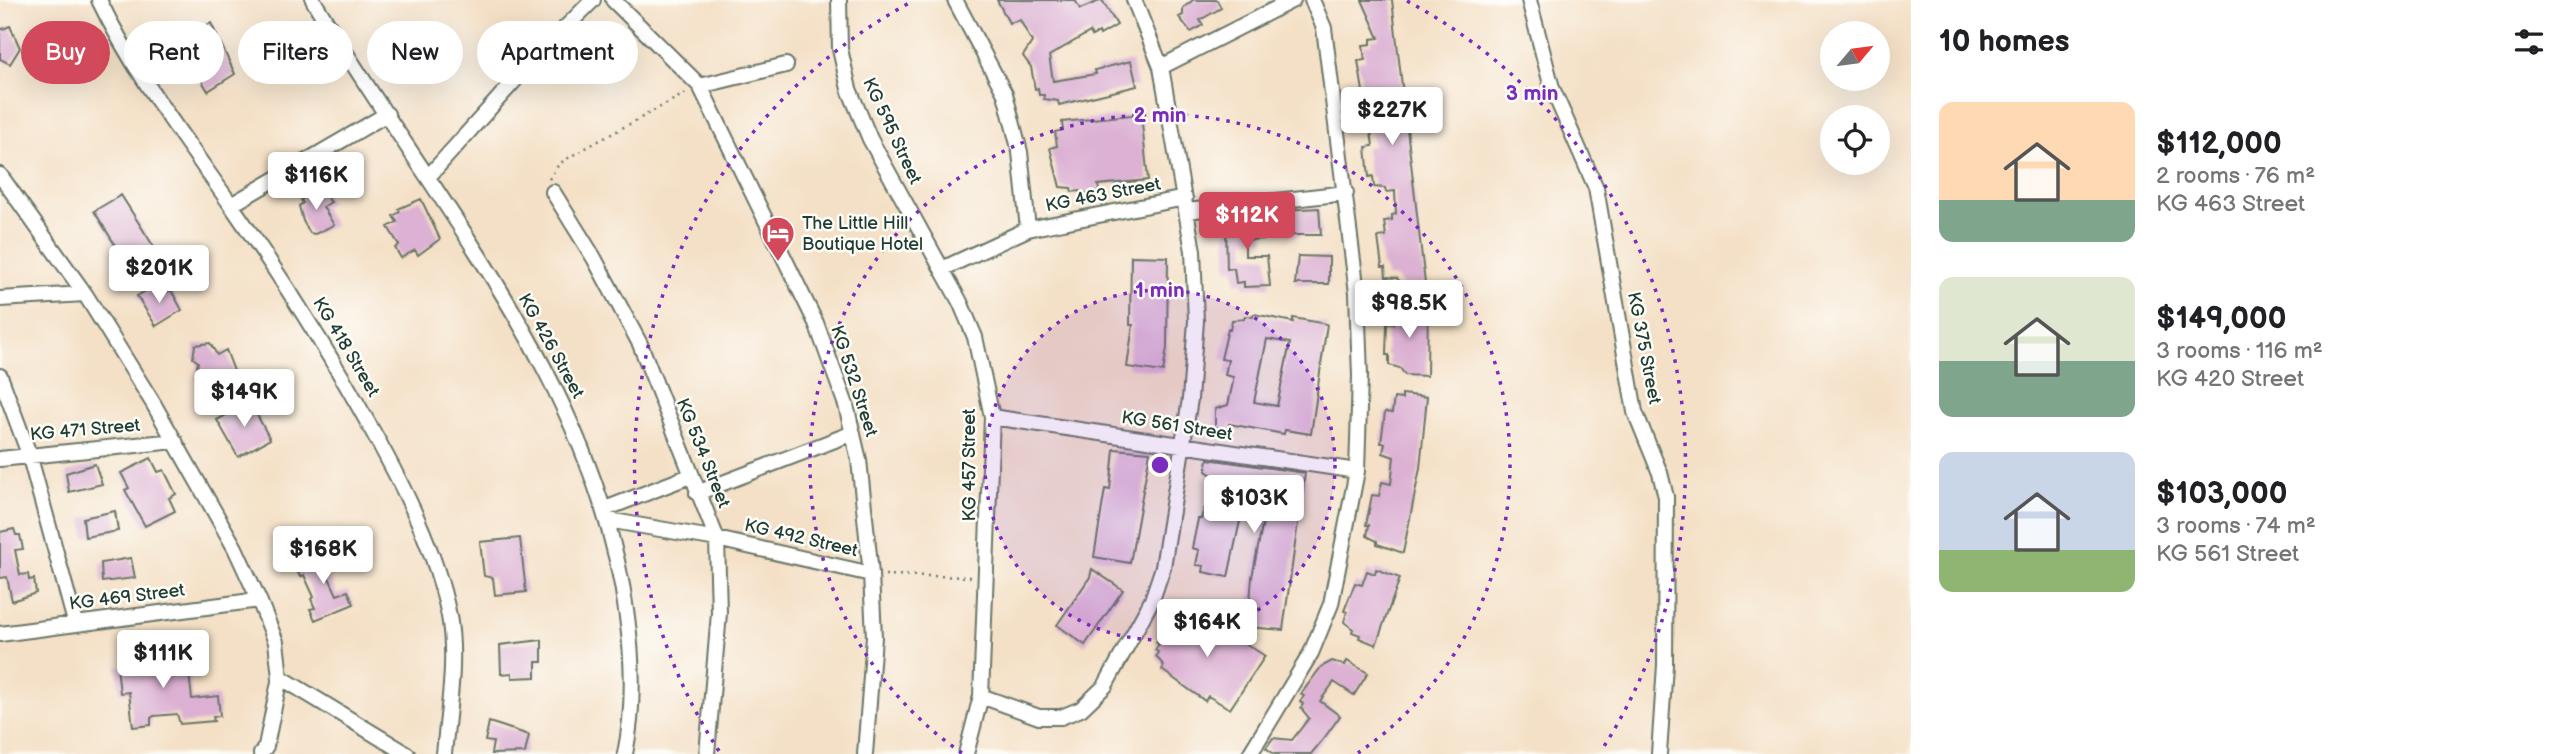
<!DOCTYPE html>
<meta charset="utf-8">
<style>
:root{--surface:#fff;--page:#f6f6f6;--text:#202124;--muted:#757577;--accent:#d1495b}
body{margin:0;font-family:"Balsamiq Sans",sans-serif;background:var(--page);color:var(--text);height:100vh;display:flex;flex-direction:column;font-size:26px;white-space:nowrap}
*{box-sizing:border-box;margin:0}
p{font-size:23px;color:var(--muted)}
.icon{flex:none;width:38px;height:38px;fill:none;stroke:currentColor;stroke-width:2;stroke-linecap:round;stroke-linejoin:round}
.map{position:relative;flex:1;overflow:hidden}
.drawer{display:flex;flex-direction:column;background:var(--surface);width:665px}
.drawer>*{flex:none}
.guide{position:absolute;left:21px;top:21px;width:665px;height:63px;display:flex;gap:14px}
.needle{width:46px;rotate:61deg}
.fabs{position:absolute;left:1820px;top:21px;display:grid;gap:14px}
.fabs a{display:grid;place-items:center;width:70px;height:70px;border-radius:50%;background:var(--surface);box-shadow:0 7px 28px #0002;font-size:35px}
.price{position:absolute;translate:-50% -60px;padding:0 16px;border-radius:7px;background:#fff;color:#222;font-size:23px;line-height:46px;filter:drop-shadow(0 2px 4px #0008)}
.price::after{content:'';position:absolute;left:50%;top:42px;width:21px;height:16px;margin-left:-10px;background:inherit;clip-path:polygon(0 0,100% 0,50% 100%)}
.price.selected{background:var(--accent);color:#fff}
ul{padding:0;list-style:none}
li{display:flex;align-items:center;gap:21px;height:175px;padding:0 28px}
li span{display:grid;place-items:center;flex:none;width:196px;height:140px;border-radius:14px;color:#555}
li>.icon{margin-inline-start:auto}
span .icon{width:84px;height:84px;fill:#fffc;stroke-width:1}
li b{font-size:30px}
h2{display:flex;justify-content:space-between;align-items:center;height:84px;padding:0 28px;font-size:30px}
.tag{padding:0 24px;border-radius:32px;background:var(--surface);box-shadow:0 7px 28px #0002;font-size:24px;line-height:63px}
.tag.selected{background:var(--accent);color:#fff}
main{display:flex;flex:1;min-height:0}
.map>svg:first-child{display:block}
.building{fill:#dcb1d3;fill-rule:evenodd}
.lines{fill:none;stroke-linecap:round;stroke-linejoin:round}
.minor-casing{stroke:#6a7667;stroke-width:18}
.path{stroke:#6a7667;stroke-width:2.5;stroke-dasharray:2 5;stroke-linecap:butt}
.minor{stroke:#fff;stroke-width:14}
.ring{fill:none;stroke:#7b2cbf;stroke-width:3.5;stroke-dasharray:3.5 7}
.labels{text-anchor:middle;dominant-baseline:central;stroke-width:5;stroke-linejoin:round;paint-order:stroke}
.street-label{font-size:18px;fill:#1f3d34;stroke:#fdfcf7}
.poi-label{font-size:18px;fill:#1f3d34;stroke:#fdfcf7;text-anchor:start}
.centre{fill:#7b2cbf;stroke:#fdfcf7;stroke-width:3.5}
.ring-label{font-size:21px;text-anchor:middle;font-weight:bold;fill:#7b2cbf;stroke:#fdfcf7;stroke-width:5;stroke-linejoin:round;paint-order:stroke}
</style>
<main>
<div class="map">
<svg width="1911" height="754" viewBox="0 0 1911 754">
<rect width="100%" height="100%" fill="#fdfcf7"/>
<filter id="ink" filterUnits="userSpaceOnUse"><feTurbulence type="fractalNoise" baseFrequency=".0143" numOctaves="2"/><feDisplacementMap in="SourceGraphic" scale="14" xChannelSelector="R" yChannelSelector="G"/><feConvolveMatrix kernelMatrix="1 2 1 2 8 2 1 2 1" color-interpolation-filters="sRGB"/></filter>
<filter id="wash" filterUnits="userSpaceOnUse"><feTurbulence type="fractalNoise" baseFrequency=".00686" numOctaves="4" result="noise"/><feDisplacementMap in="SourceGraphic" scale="28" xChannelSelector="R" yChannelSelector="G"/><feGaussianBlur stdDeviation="1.57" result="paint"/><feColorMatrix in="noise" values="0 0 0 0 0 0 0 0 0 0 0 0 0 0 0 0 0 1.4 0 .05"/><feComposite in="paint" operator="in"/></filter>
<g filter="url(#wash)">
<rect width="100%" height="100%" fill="#f4e0c6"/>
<g id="blocks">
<path class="building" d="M997,0H1075L1080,9L1102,0L1117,25L1100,35L1099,32L1092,36L1090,32L1049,56L1053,81L1096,74L1095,70L1131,61L1137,86L1059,105L1058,101L1044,99V95H1039L1038,88L1035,89L1031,67L1023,56L1032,42L1020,20L1009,23Z
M1193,0H1217L1221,8L1200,20L1203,25L1191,32L1179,17L1183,15V8Z
M1362,0H1392L1425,283L1402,285L1397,278L1386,277L1385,267H1382L1378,237L1386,236L1384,221L1392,220V215L1396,214L1395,191L1386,192L1385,188L1374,187L1373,176L1369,177L1366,147L1373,146L1371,131L1379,130V125L1382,124L1378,102L1367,101L1363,91L1358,61L1365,60L1363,45L1371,44V39L1379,38Z
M211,23L235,74L208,91L183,50L187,48L182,39Z
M10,26L20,48L10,64L0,59V30Z
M1141,114L1148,180L1098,185L1099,191L1081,194L1080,191L1072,192L1071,188L1060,187L1050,148L1057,146L1055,132L1063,130L1062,122Z
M319,188L331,202L323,207L334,225L315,234L310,233L303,221L299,206L303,203L301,200Z
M121,195L159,255L132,272L94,211Z
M421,199L440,239L418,255L415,250L401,258L395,248L399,245L388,227L397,222L393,216L400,212L398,209Z
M1319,208L1321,235H1288L1286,210Z
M1263,215L1265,239L1245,240V256H1267L1270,286L1244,287V282L1236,283L1234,268L1227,269L1226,228L1237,224L1236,220H1245V216Z
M1131,256L1168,257L1167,348L1163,372L1127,367L1133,325H1130Z
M1298,256L1329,257V284H1295Z
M156,285L161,294L171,290L182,310L156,326L137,296Z
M1402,304H1428L1427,376L1405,375L1400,368L1389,365V355H1386L1387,324H1394V309L1402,310Z
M1254,314L1293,322V318L1327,324L1311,434L1285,430L1284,434L1229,424L1228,430L1215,427V409L1228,405L1233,382V377L1225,375L1228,360L1221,359L1228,329L1230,330L1232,320L1244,319L1245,316L1253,317ZM1267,339L1290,343L1277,406L1254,402Z
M210,343L217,355L226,350L234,371L212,383L210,379H195L198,362L193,358L195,345Z
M1402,394L1427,397L1420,468L1403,553L1377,544V541L1367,536L1369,525H1366L1372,495L1379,496L1382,482L1391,484L1394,457L1383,453L1385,443H1381L1385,412L1392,413L1394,398L1402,399Z
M250,402L270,439L238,457L217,420Z
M1114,449L1150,452L1130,563L1094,557L1105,489L1110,490Z
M151,458L158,472L164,470L176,494L169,498L175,511L145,526L125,490L129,488L121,473Z
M1208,459L1305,473L1283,630L1248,627L1252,577L1269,492L1247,488L1228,577L1203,572L1204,566L1196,565L1199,550L1192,548L1198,519H1201L1204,509L1218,506L1222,482L1206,471Z
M95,464L102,484L69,492L66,473Z
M115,511L118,531L85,537L83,518Z
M14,529L16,535H20L23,549L15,550L20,575L28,574L29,580L34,579L36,593L12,601L7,577L0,578V532Z
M520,538L526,592L495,595L493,578L484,576L480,542Z
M334,550L340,563L325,569L337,595L348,591L354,604L315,620L310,609L315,608L311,599L314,597L304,575L300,577L295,566Z
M131,558L135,578L102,582L101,563Z
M1092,569L1123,590L1085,645L1057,625L1090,577Z
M1376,569L1400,578L1376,645L1359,638L1360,635L1352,632L1353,629L1344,622L1347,612L1344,611L1355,583L1362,585L1367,571L1375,574Z
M1185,613L1198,617L1200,614L1265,656L1230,709L1208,696L1205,701L1162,670L1164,666L1156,656L1158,652L1155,650L1159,644L1156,642L1173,619Z
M542,640V662H536V677L512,678V673L501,674L500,645Z
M178,653V657L187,656L192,699L218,696L220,716L213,717L214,721L180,724L177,714L154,716L151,718V725L133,727L129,692L120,693L117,666L126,665L125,658Z
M1332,661L1345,665L1347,661L1368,673L1354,695L1334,682L1320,701L1340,716L1325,737L1311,754H1274L1266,748L1273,738L1292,740L1309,718L1301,708L1303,704L1300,701L1304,696L1301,694L1321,667Z
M489,722L529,735L525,753L491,754L493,742L485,741Z"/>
</g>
</g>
<g filter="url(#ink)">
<use href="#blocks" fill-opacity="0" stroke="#6a7667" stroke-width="2"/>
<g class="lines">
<defs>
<path id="minor" d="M99,0C134,73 185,139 231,205C282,278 329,352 372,430C404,487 436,551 449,616C457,661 448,710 444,754
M313,0C430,197 597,382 627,617C633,661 634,710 625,754
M613,0L700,86L816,323L846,405L859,460L871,574L874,637L865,754
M839,0L840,49L849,89L870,139L960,302L975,337L992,417L981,696L966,754
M1529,0L1552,88L1596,188L1635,412L1660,473L1666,497L1665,665L1659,754
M1161,67L1293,0
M700,86L786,65
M0,175L85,294L153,403L235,548L259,600L276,642L280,677L266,746L261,754
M429,176L532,61L593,0
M553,192L594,258L640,344L717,539L719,613L707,754
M231,205L387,114
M1187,211L1346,193
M1028,229L1185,198
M942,269L1028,229L1020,152L1005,94L955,0
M0,299L85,294
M0,376L29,454L75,622
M992,417L1357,471
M0,459L175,441
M697,493L853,433
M605,509L690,476
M608,520L717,539L871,574
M0,634L259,600
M280,677L407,754
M981,696L1039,717H1061L1081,709L1105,686L1152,600L1163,567L1190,399L1196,321L1193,251L1161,67L1134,0
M1250,754L1311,653L1331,604L1357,471L1360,376L1357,293L1324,28L1312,0"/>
</defs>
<use href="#minor" class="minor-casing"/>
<path class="path" d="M549,179L559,164L573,155L686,93
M885,575L973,577"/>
<use href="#minor" class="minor"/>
</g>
</g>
<circle cx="1160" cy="465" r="175" fill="#7b2cbf" fill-opacity=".12"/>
<g class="ring">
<circle cx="1160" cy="465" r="175"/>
<path d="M962 753A350 350 0 1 1 1358 753"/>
<path d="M719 751A526 526 0 0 1 913 1M1407 1A526 526 0 0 1 1601 751"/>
</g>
<defs>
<symbol id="hotel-pin" viewBox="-11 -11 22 30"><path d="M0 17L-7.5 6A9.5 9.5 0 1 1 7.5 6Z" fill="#d1495b" stroke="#fdfcf7"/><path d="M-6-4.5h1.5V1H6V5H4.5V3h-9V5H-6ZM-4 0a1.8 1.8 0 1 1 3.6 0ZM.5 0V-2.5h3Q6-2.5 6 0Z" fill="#fff"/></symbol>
</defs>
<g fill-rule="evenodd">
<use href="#hotel-pin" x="759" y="214" width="38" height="52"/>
</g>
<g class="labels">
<g class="street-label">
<text transform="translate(892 131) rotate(65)">KG 595 Street</text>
<text transform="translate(1103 195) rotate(-11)">KG 463 Street</text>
<text transform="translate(551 346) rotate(61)">KG 426 Street</text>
<text transform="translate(346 347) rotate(59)">KG 418 Street</text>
<text transform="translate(1644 348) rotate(79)">KG 375 Street</text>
<text transform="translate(854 381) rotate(72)">KG 532 Street</text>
<text transform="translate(1177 426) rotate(9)">KG 561 Street</text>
<text transform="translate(85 430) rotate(-5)">KG 471 Street</text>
<text transform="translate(703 453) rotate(68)">KG 534 Street</text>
<text transform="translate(969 465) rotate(-90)">KG 457 Street</text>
<text transform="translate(801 538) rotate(13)">KG 492 Street</text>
<text transform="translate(127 597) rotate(-7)">KG 469 Street</text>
</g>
<g class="poi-label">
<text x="802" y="223">The Little Hill<tspan x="802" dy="21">Boutique Hotel</tspan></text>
</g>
</g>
<circle cx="1160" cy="465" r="10" class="centre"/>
<g class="ring-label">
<text x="1532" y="100">3 min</text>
<text x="1160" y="122">2 min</text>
<text x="1160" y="297">1 min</text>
</g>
</svg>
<div class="fabs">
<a><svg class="needle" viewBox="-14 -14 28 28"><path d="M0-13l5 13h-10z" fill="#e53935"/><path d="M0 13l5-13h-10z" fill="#757577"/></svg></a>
<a><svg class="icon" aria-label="locate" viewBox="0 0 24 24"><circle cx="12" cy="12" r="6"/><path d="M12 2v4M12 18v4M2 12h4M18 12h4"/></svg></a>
</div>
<b class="price" style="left:1392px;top:147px">$227K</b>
<b class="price" style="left:316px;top:212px">$116K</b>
<b class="price selected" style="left:1247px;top:252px">$112K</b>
<b class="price" style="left:159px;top:305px">$201K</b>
<b class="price" style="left:1409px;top:340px">$98.5K</b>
<b class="price" style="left:244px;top:429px">$149K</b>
<b class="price" style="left:1254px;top:535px">$103K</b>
<b class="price" style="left:323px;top:586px">$168K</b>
<b class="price" style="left:1207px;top:659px">$164K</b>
<b class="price" style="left:163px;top:690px">$111K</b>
<div class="guide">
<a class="tag selected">Buy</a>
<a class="tag">Rent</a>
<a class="tag">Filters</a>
<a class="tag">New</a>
<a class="tag">Apartment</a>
</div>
</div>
<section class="drawer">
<h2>10 homes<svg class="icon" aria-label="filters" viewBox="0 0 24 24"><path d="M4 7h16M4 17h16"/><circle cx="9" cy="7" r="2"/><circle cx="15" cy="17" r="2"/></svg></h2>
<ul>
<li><span style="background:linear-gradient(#ffd9b3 70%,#7fa58c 0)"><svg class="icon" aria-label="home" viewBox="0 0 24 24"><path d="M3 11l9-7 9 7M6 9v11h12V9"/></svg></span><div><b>$112,000</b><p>2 rooms · 76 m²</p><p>KG 463 Street</p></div></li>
<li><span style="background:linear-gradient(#dfe7d0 60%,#7fa58c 0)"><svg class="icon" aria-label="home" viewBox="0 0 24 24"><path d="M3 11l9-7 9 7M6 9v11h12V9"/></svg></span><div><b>$149,000</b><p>3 rooms · 116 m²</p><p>KG 420 Street</p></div></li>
<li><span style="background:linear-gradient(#c9d6e8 70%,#8fb573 0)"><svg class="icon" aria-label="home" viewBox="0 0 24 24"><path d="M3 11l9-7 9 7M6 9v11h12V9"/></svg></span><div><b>$103,000</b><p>3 rooms · 74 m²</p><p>KG 561 Street</p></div></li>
</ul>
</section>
</main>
